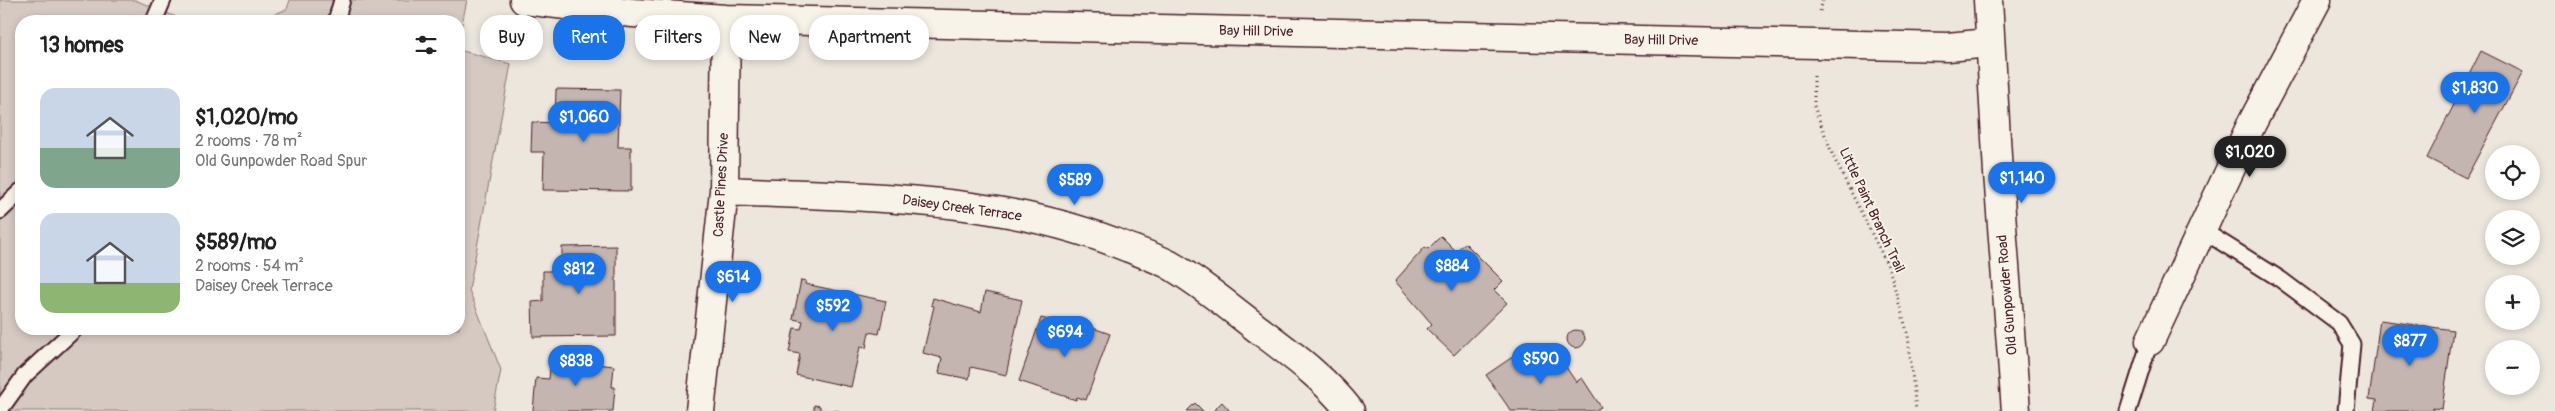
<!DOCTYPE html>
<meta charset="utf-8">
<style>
:root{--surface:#fff;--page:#f6f6f6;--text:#222;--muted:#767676;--accent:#1a73e8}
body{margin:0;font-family:Pangolin,sans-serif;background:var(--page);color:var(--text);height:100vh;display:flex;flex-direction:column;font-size:19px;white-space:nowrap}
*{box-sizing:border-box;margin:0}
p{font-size:16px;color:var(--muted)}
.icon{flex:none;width:28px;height:28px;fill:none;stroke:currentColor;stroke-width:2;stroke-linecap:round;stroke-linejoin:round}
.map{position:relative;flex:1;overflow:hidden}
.drawer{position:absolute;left:15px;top:15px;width:450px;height:320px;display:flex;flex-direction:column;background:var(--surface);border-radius:20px;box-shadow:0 2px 8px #0003}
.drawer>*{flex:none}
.banner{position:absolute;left:480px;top:15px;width:475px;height:45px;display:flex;gap:10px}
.buttons{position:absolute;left:2485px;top:145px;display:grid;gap:10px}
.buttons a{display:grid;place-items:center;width:55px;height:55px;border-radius:50%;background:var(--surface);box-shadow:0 2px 8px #0003;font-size:25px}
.price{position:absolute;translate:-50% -42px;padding:0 11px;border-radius:18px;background:var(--accent);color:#fff;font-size:16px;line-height:32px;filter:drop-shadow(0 1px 2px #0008)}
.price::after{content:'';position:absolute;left:50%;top:30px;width:15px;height:11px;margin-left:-8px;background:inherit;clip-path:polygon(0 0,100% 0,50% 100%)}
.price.active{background:#222;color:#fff}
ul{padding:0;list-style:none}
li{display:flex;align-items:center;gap:15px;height:125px;padding:0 25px}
li span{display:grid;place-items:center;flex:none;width:140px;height:100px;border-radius:15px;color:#555}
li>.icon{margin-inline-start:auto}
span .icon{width:60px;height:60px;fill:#fffc;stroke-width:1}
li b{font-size:21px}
h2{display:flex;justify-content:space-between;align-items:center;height:60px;padding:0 25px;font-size:21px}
.pill{padding:0 18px;border-radius:20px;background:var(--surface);box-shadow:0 2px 8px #0003;font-size:18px;line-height:45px}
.pill.active{background:var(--accent);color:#fff}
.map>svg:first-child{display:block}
.green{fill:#d5c9c2;stroke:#907476}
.building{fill:#c4b5b0;stroke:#4a1f2b}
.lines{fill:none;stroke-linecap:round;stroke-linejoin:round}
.service-casing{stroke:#4a1f2b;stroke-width:19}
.minor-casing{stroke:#4a1f2b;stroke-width:31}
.secondary-casing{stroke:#4a1f2b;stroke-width:31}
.path{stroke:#4a1f2b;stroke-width:3;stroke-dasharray:1 4;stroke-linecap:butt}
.service{stroke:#f7f3e8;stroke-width:15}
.minor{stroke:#f7f3e8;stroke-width:28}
.secondary{stroke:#f7f3e8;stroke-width:28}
.labels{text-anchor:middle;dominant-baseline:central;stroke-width:4;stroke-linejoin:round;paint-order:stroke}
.street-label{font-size:14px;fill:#4a1f2b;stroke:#f7f3e8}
</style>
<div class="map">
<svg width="2555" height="411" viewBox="0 0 2555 411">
<rect width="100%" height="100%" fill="#ece6dd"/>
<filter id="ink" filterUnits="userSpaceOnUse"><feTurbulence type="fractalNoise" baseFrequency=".02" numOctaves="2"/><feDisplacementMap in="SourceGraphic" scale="10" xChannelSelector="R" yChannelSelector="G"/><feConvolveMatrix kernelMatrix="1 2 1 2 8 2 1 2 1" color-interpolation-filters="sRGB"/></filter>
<g filter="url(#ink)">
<path class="green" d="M0,0H135L186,21H21V329H459V50L511,64L469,290L501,370L493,411H0Z
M290,0H467L459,38V21H259L287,9Z"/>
<path class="building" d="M2481,51L2523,72L2466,178L2427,158Z
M556,89L620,90L618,147H631V191L543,190L544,152H531L532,122L555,123Z
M1441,236L1456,251L1465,243L1503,281L1494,290L1507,303L1454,355L1427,329L1432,324L1395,281L1425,247L1428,249Z
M616,246V336L533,337L532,302L543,301V271H562V247Z
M801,280L806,281L805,284L886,301L879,334L869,332L866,348L860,347L851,387L796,375L800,354L789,352L794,328L801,329L803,321L793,319Z
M985,292L1022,300L1006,375L971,367L969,379L939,373L942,358L923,353L934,306L931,305L933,298L981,312Z
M1041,318L1075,326L1076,322L1110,334L1086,400L1077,397L1076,400L1019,381Z
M2380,320L2453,330L2442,409L2433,408V411H2375L2377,400L2369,399Z
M1567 339a9 9 0 1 1 18 0a9 9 0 1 1-18 0Z
M1533,343L1546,362L1557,354L1576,382L1582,378L1601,407L1594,411H1511L1486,375Z
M569,358L596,361V364L614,366L612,387H615L613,411H533L536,378L549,379L551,359L569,361Z
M1222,402L1230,411H1213Z
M1195,403L1203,411H1187Z
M814,405L820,406V410L839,411H814Z"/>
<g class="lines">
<defs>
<path id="service" d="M154,21L163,0
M336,21L342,0
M0,211L21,191
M2202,230L2280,279L2339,323L2352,344L2346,411
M0,410L25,375L75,329
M2128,411L2150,341"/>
<path id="minor" d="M524,0L633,13L726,19L1948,47L1989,43
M724,191C860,197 1002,195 1129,248C1142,253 1156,258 1168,264C1198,281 1227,305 1254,326C1288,352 1324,377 1350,411
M2150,341L2252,123L2317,0
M700,411L724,191L726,19"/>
<path id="secondary" d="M1988,0L1998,173L2016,411"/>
</defs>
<use href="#service" class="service-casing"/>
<use href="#minor" class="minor-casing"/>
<use href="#secondary" class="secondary-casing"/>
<path class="path" d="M1820,11L1823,0
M1814,76V106L1833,156L1889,268L1908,335L1916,411"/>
<use href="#service" class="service"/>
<use href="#minor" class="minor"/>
<use href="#secondary" class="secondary"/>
</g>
</g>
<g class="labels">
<g class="street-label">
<text transform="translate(1256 31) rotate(1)">Bay Hill Drive</text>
<text transform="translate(1661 40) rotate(1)">Bay Hill Drive</text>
<text transform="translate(721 185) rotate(-87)">Castle Pines Drive</text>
<text transform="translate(962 208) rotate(8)">Daisey Creek Terrace</text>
<text transform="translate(1872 210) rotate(65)">Little Paint Branch Trail</text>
<text transform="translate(2007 295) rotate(-95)">Old Gunpowder Road</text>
</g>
</g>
</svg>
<div class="buttons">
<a><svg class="icon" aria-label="locate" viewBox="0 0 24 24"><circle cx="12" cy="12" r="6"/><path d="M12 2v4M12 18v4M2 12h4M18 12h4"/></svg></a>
<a><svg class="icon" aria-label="layers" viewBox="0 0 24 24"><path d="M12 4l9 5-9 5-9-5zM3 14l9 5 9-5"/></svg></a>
<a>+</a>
<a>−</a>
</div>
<b class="price" style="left:2475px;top:114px">$1,830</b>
<b class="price" style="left:584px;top:143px">$1,060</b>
<b class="price active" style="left:2250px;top:178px">$1,020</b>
<b class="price" style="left:2022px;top:204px">$1,140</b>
<b class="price" style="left:1075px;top:206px">$589</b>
<b class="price" style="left:1452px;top:292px">$884</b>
<b class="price" style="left:579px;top:295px">$812</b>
<b class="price" style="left:733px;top:303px">$614</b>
<b class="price" style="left:833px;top:332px">$592</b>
<b class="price" style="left:1065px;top:358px">$694</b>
<b class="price" style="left:2410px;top:367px">$877</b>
<b class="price" style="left:1541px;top:385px">$590</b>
<b class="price" style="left:576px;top:387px">$838</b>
<div class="banner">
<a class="pill">Buy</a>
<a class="pill active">Rent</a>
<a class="pill">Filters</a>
<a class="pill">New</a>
<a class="pill">Apartment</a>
</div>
<section class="drawer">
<h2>13 homes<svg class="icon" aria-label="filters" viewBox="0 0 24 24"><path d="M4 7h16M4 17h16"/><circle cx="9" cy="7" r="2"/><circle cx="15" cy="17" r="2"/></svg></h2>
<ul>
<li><span style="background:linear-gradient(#c9d6e8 60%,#7fa58c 0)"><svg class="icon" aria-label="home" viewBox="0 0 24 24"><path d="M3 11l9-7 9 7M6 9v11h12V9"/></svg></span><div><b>$1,020/mo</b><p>2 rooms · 78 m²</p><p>Old Gunpowder Road Spur</p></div></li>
<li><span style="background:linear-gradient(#c9d6e8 70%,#8fb573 0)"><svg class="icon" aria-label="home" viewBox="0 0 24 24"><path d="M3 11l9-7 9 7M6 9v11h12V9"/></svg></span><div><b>$589/mo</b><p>2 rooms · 54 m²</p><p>Daisey Creek Terrace</p></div></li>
</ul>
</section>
</div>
